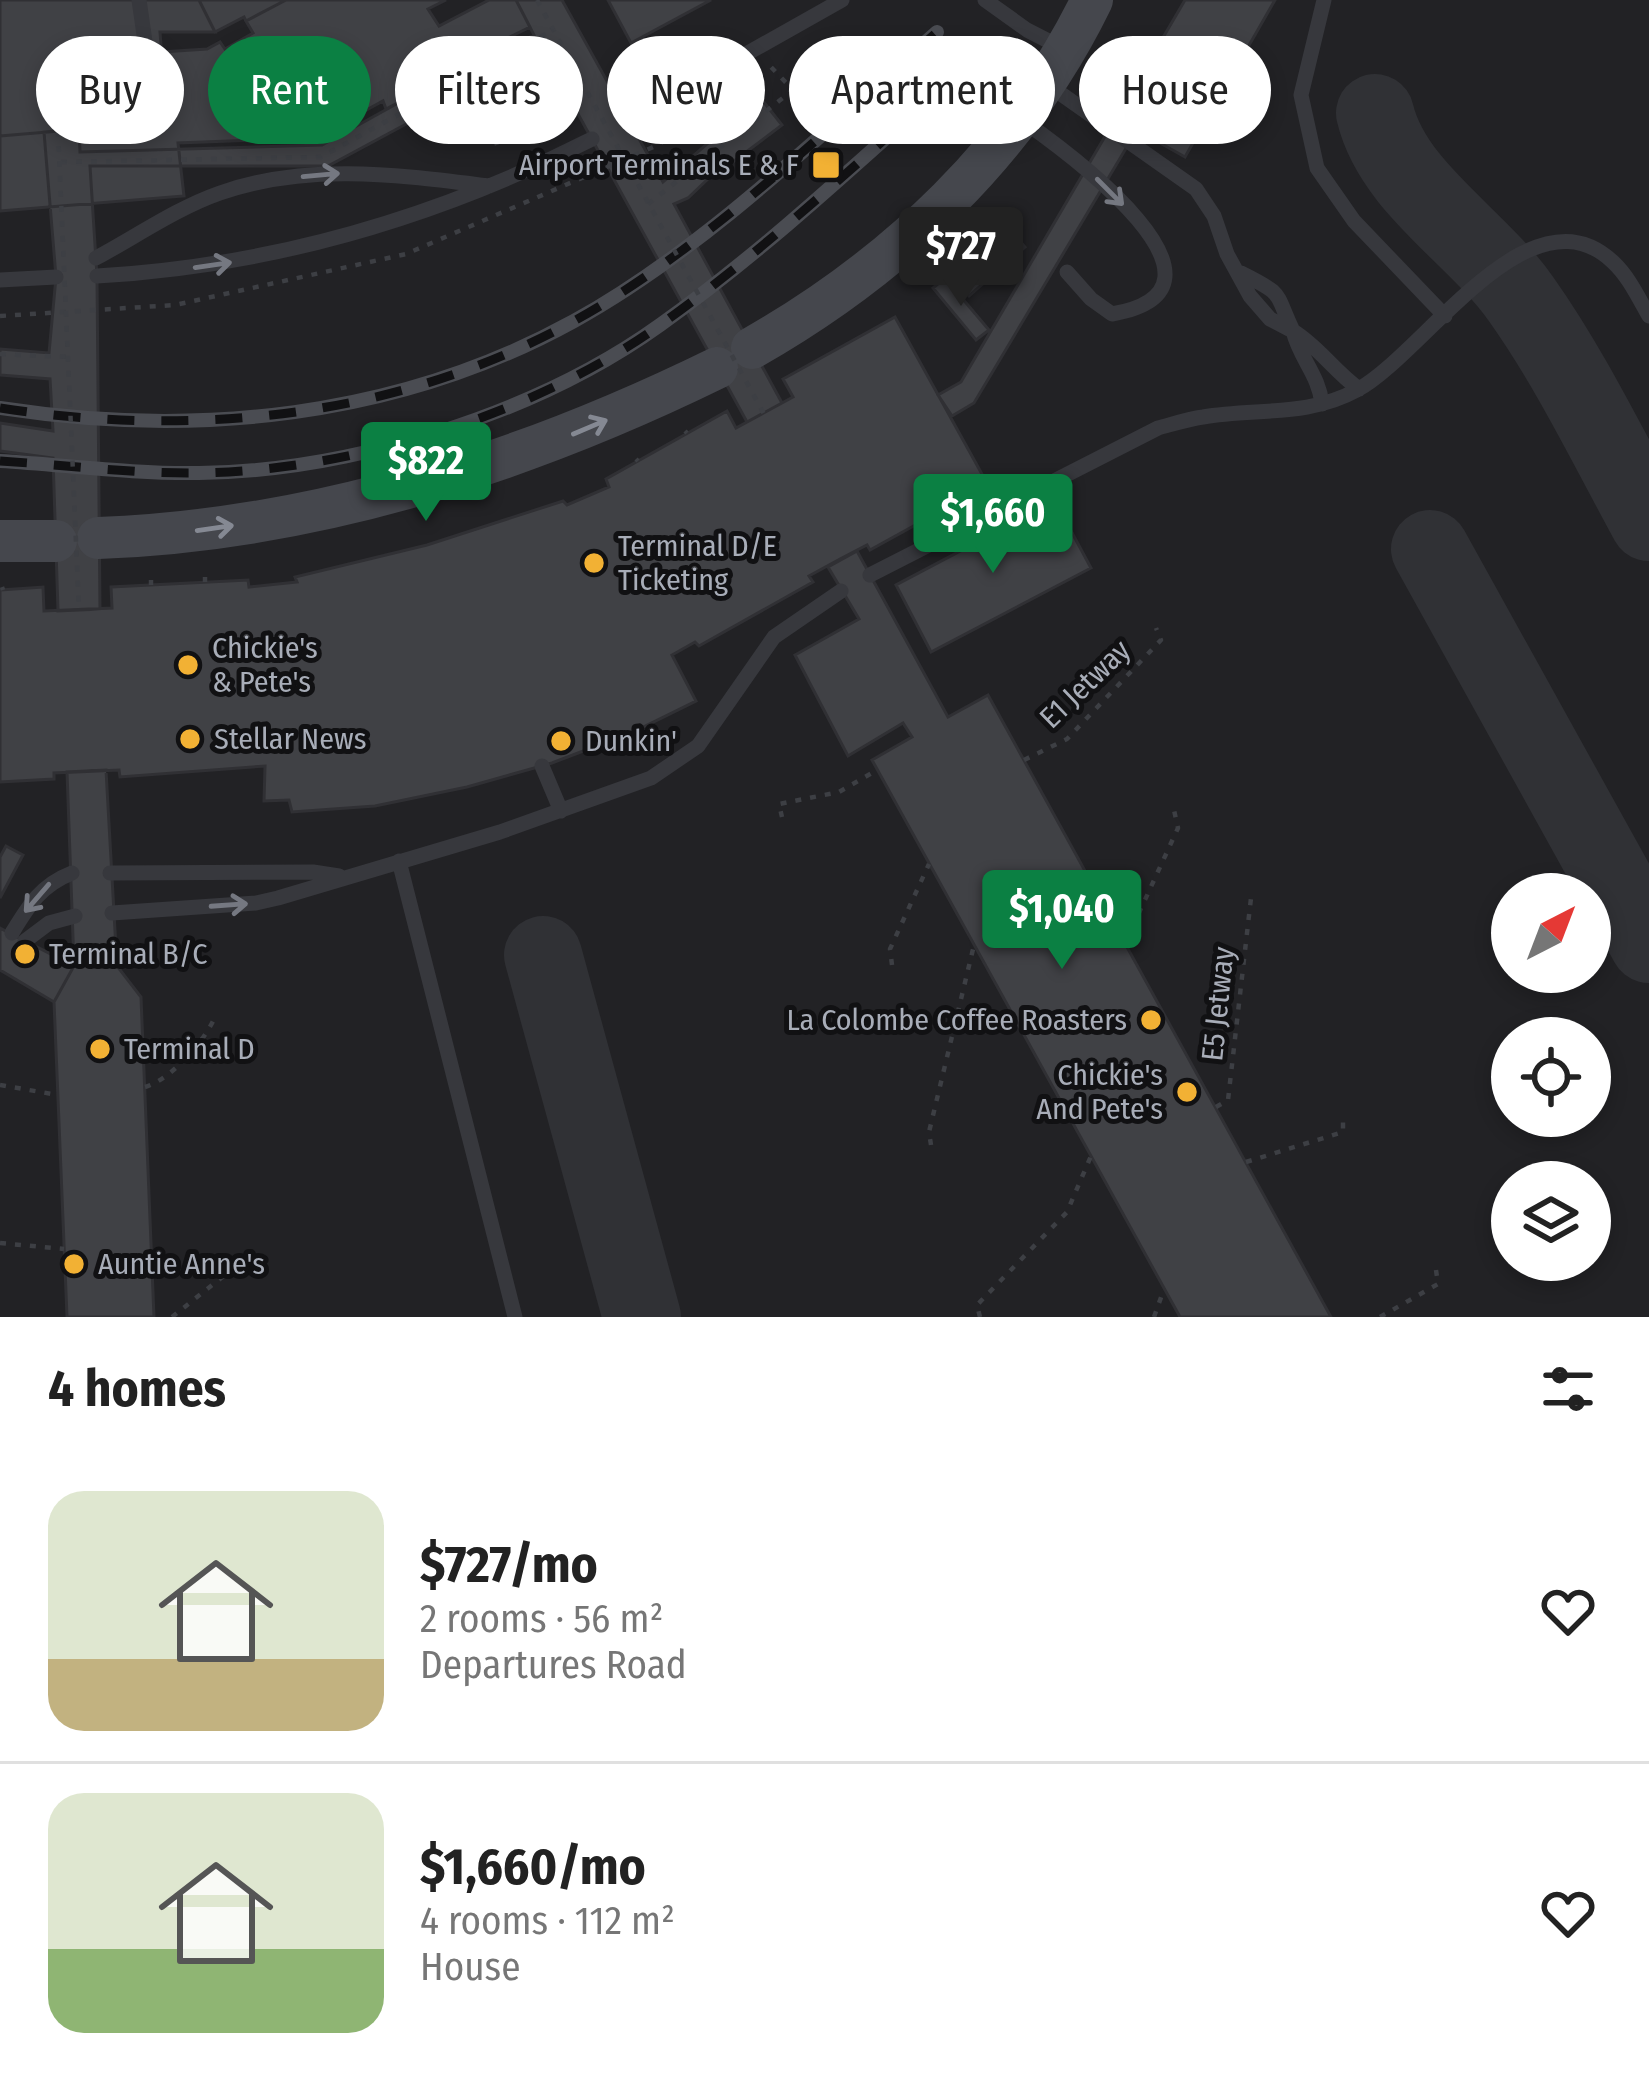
<!DOCTYPE html>
<meta charset="utf-8">
<style>
:root{--surface:#fff;--page:#f2f2f2;--text:#222;--muted:#767676;--line:#e0e0e0;--accent:#0b8043}
body{margin:0;font-family:"Fira Sans Condensed",sans-serif;background:var(--page);color:var(--text);height:100vh;display:flex;flex-direction:column;font-size:45px;white-space:nowrap}
*{box-sizing:border-box;margin:0}
p{font-size:39px;color:var(--muted)}
.icon{flex:none;width:66px;height:66px;fill:none;stroke:currentColor;stroke-width:2;stroke-linecap:round;stroke-linejoin:round}
.map{position:relative;height:1317px;overflow:hidden}
.sheet{display:flex;flex-direction:column;background:var(--surface);flex:1}
.sheet>*{flex:none}
.guide{position:absolute;left:36px;top:36px;width:1578px;height:108px;display:flex;gap:24px}
.needle{width:78px;rotate:42deg}
.fabs{position:absolute;left:1491px;top:873px;display:grid;gap:24px}
.fabs a{display:grid;place-items:center;width:120px;height:120px;border-radius:50%;background:var(--surface);box-shadow:0 6px 18px #0003;font-size:60px}
.price{position:absolute;translate:-50% -102px;padding:0 27px;border-radius:12px;background:var(--accent);color:#fff;font-size:39px;line-height:78px;filter:drop-shadow(0 3px 6px #0008)}
.price::after{content:'';position:absolute;left:50%;top:72px;width:36px;height:27px;margin-left:-18px;background:inherit;clip-path:polygon(0 0,100% 0,50% 100%)}
.price.on{background:#222;color:#fff}
ul{padding:0;list-style:none}
li{display:flex;align-items:center;gap:36px;height:300px;padding:0 48px}
li+li{border-top:3px solid var(--line)}
li span{display:grid;place-items:center;flex:none;width:336px;height:240px;border-radius:36px;color:#555}
li>.icon{margin-inline-start:auto}
span .icon{width:144px;height:144px;fill:#fffc;stroke-width:1}
li b{font-size:51px}
h2{display:flex;justify-content:space-between;align-items:center;height:144px;padding:0 48px;font-size:51px}
.tag{padding:0 42px;border-radius:54px;background:var(--surface);box-shadow:0 6px 18px #0003;font-size:42px;line-height:108px}
.tag.on{background:var(--accent);color:#fff}
.map>svg:first-child{display:block}
.built{fill:#222225;fill-rule:evenodd}
.lines{fill:none;stroke-linecap:round;stroke-linejoin:round}
.taxiway{stroke:#303135;stroke-width:78}
.building{fill:#404145;stroke:#303034;stroke-width:3}
.path{stroke:#3d3f44;stroke-width:4.5;stroke-dasharray:6 9;stroke-linecap:butt}
.lane{stroke:#37383d;stroke-width:15}
.secondary{stroke:#45474d;stroke-width:42}
.rail-casing{stroke:#4a4c52;stroke-width:14}
.rail{stroke:#111113;stroke-width:9;stroke-dasharray:27;stroke-linecap:butt}
.path-bridge{stroke:#3d3f44;stroke-width:4.5;stroke-dasharray:6 9;stroke-linecap:butt}
.oneway{stroke:#757881}
.oneway2{stroke:#858993}
.poi-dot{fill:#f2b134;stroke:#111113;stroke-width:4.5}
.labels{text-anchor:middle;dominant-baseline:central;stroke-width:10;stroke-linejoin:round;paint-order:stroke}
.poi-label{font-size:30px;fill:#a8adb8;stroke:#111113;text-anchor:start}
.street-label{font-size:30px;fill:#a8adb8;stroke:#111113}
</style>
<div class="map">
<svg width="1649" height="1317" viewBox="0 0 1649 1317">
<rect width="100%" height="100%" fill="#161618"/>
<path class="built" d="M0,0H1649V1317H0ZM1512,894H1590V972H1512ZM1512,1038H1590V1116H1512ZM1512,1182H1590V1260H1512Z"/>
<g class="lines">
<path class="taxiway" d="M1375,113C1393,188 1477,236 1521,299C1570,368 1608,447 1649,522
M1430,549L1649,944
M543,955L642,1317"/>
</g>
<path class="building" d="M0,0H199L215,32H160L167,122L0,136Z
M199,0H286L246,21L244,17L215,32Z
M286,0H446L428,9L439,26L489,0H516L530,27L459,62L462,69L386,109L383,101L361,113L343,79L255,124V140L178,143L184,196L0,211V136L167,122L161,52L207,49L220,42L225,49L253,33L246,21Z
M516,0H562L663,182L714,138L711,133L759,96L782,125L733,162L730,158L688,198L674,204L782,403L747,422L544,52L460,95L466,106L441,120L436,108L328,166H90L97,276L100,609L58,611L53,458L0,451V423L53,431L50,379L0,375V349L49,353L56,277L44,132L79,129L80,152L322,145L427,87L534,35Z
M608,0H711L631,43Z
M1185,0H1275L1185,157L1137,130L974,403L952,416L938,395L961,382Z
M1005,224L1025,247L969,296L948,274Z
M945,278L989,330L976,340L933,288Z
M895,317L988,485L870,550L867,545L840,559L809,576L813,582L699,646L695,642L672,655L696,701L633,732L552,763L467,787L375,806L292,812L289,800L264,801L265,766L120,777L119,770L54,773V779L0,782V590L43,587L44,611L112,608L111,587L248,580L249,587L297,582L295,577L427,545L563,501L567,505L609,487L606,479L727,411L736,428L793,397L783,379Z
M1055,501L1091,568L931,652L896,585Z
M857,551L948,717L988,695L1331,1317H1180L872,760L912,737L903,723L848,756L795,655L859,619L828,567Z
M106,770L117,966L141,997L154,1317H67L54,1002L74,966L67,772Z
M6,846L23,855L0,898V857Z
M0,928L74,966L54,1002L0,970Z"/>
<g class="lines">
<path class="path" d="M461,66L469,65
M476,86L497,145
M648,204L793,90L771,67
M0,316L175,305L406,254L658,145L733,89
M0,354L70,357
M685,431L687,433
M636,459L638,461
M205,577V582
M151,580V585
M2,587L3,590
M1024,760L1067,739L1161,640L1156,628
M782,817L779,804L839,792L877,770
M1119,933L1132,928L1178,828L1174,810
M892,965L890,949L929,864
M0,1085L58,1095
M145,1087C170,1080 203,1043 214,1019
M1216,1107L1228,1100L1251,898
M931,1145L929,1132L974,945
M1246,1162L1343,1132V1119
M0,1243L64,1249
M172,1317L231,1270L237,1258
M980,1317L977,1305L1067,1212L1091,1156
M1154,1317L1164,1289
M1380,1317L1438,1284L1436,1270"/>
<path class="lane" d="M139,0L151,83
M985,0L1027,30L1064,49
M1324,0L1301,95L1317,168L1354,221L1445,316
M1047,84L1196,189L1214,216L1227,254L1250,296L1270,319L1293,331C1300,359 1319,375 1322,404
M629,120L842,0
M1022,120C1066,151 1256,289 1112,314L1091,299L1067,272
M96,258C137,236 177,208 220,193C308,162 399,175 489,186
M1241,273C1285,295 1274,291 1293,331C1319,347 1334,371 1359,389
M97,276C272,266 436,218 592,139
M0,280L56,277
M870,575L1158,428C1173,424 1188,419 1203,417C1256,408 1308,417 1357,390C1424,354 1530,183 1613,262C1629,277 1638,297 1649,316
M542,766L561,811
M399,861L515,1317
M110,873L313,872L339,876
M112,913L256,903L278,898L500,832L651,778L698,746L774,637L841,591
M12,933C29,905 41,885 72,873
M25,941L49,923L75,916"/>
<path class="secondary" d="M752,348C896,266 1019,150 1092,0
M98,538C316,530 523,463 717,368
M0,541H56"/>
<defs>
<path id="rail" d="M0,408C196,438 398,418 574,321C703,250 826,130 937,32
M0,461C66,465 133,474 199,473C352,471 536,414 660,325C768,248 866,155 965,67"/>
</defs>
<use href="#rail" class="rail-casing"/>
<use href="#rail" class="rail"/>
<path class="path-bridge" d="M537,0L764,414
M58,131L79,610
M61,162L321,157L553,30"/>
</g>
<defs><path id="oneway-shaft" d="M-6 0H5M1.5-3L5.5 0L1.5 3" fill="none" stroke-width="1.6" stroke-linecap="round" stroke-linejoin="round" transform="scale(3)"/></defs>
<g class="oneway">
<use href="#oneway-shaft" transform="translate(321 175) rotate(-5)"/>
<use href="#oneway-shaft" transform="translate(1110 192) rotate(45)"/>
<use href="#oneway-shaft" transform="translate(213 265) rotate(-8)"/>
<use href="#oneway-shaft" transform="translate(37 898) rotate(131)"/>
<use href="#oneway-shaft" transform="translate(229 905) rotate(-4)"/>
</g>
<g class="oneway2">
<use href="#oneway-shaft" transform="translate(590 427) rotate(-23)"/>
<use href="#oneway-shaft" transform="translate(215 528) rotate(-8)"/>
</g>
<g class="poi-dot">
<rect x="811" y="150" width="30" height="30" rx="6"/>
<circle cx="594" cy="563" r="12"/>
<circle cx="188" cy="665" r="12"/>
<circle cx="190" cy="739" r="12"/>
<circle cx="561" cy="741" r="12"/>
<circle cx="25" cy="954" r="12"/>
<circle cx="1151" cy="1020" r="12"/>
<circle cx="100" cy="1049" r="12"/>
<circle cx="1187" cy="1092" r="12"/>
<circle cx="74" cy="1264" r="12"/>
</g>
<g class="labels">
<g class="poi-label">
<text x="799" y="165" text-anchor="end">Airport Terminals E &amp; F</text>
<text x="618" y="546">Terminal D/E<tspan x="618" dy="34">Ticketing</tspan></text>
<text x="212" y="648">Chickie's<tspan x="212" dy="34">&amp; Pete's</tspan></text>
<text x="214" y="739">Stellar News</text>
<text x="585" y="741">Dunkin'</text>
<text x="49" y="954">Terminal B/C</text>
<text x="1127" y="1020" text-anchor="end">La Colombe Coffee Roasters</text>
<text x="124" y="1049">Terminal D</text>
<text x="1163" y="1075" text-anchor="end">Chickie's<tspan x="1163" dy="34">And Pete's</tspan></text>
<text x="98" y="1264">Auntie Anne's</text>
</g>
<g class="street-label">
<text transform="translate(1085 684) rotate(-44)">E1 Jetway</text>
<text transform="translate(1218 1004) rotate(-84)">E5 Jetway</text>
</g>
</g>
</svg>
<div class="fabs">
<a><svg class="needle" viewBox="-14 -14 28 28"><path d="M0-13l5 13h-10z" fill="#e53935"/><path d="M0 13l5-13h-10z" fill="#767676"/></svg></a>
<a><svg class="icon" aria-label="locate" viewBox="0 0 24 24"><circle cx="12" cy="12" r="6"/><path d="M12 2v4M12 18v4M2 12h4M18 12h4"/></svg></a>
<a><svg class="icon" aria-label="layers" viewBox="0 0 24 24"><path d="M12 4l9 5-9 5-9-5zM3 14l9 5 9-5"/></svg></a>
</div>
<b class="price on" style="left:961px;top:309px">$727</b>
<b class="price" style="left:426px;top:524px">$822</b>
<b class="price" style="left:993px;top:576px">$1,660</b>
<b class="price" style="left:1062px;top:972px">$1,040</b>
<div class="guide">
<a class="tag">Buy</a>
<a class="tag on">Rent</a>
<a class="tag">Filters</a>
<a class="tag">New</a>
<a class="tag">Apartment</a>
<a class="tag">House</a>
</div>
</div>
<section class="sheet">
<h2>4 homes<svg class="icon" aria-label="filters" viewBox="0 0 24 24"><path d="M4 7h16M4 17h16"/><circle cx="9" cy="7" r="2"/><circle cx="15" cy="17" r="2"/></svg></h2>
<ul>
<li><span style="background:linear-gradient(#dfe7d0 70%,#c2b280 0)"><svg class="icon" aria-label="home" viewBox="0 0 24 24"><path d="M3 11l9-7 9 7M6 9v11h12V9"/></svg></span><div><b>$727/mo</b><p>2 rooms · 56 m²</p><p>Departures Road</p></div><svg class="icon" aria-label="heart" viewBox="0 0 24 24"><path d="M12 20l-8-8c-3-5 5-10 8-4 3-6 11-1 8 4z"/></svg></li>
<li><span style="background:linear-gradient(#dfe7d0 65%,#8fb573 0)"><svg class="icon" aria-label="home" viewBox="0 0 24 24"><path d="M3 11l9-7 9 7M6 9v11h12V9"/></svg></span><div><b>$1,660/mo</b><p>4 rooms · 112 m²</p><p>House</p></div><svg class="icon" aria-label="heart" viewBox="0 0 24 24"><path d="M12 20l-8-8c-3-5 5-10 8-4 3-6 11-1 8 4z"/></svg></li>
</ul>
</section>
